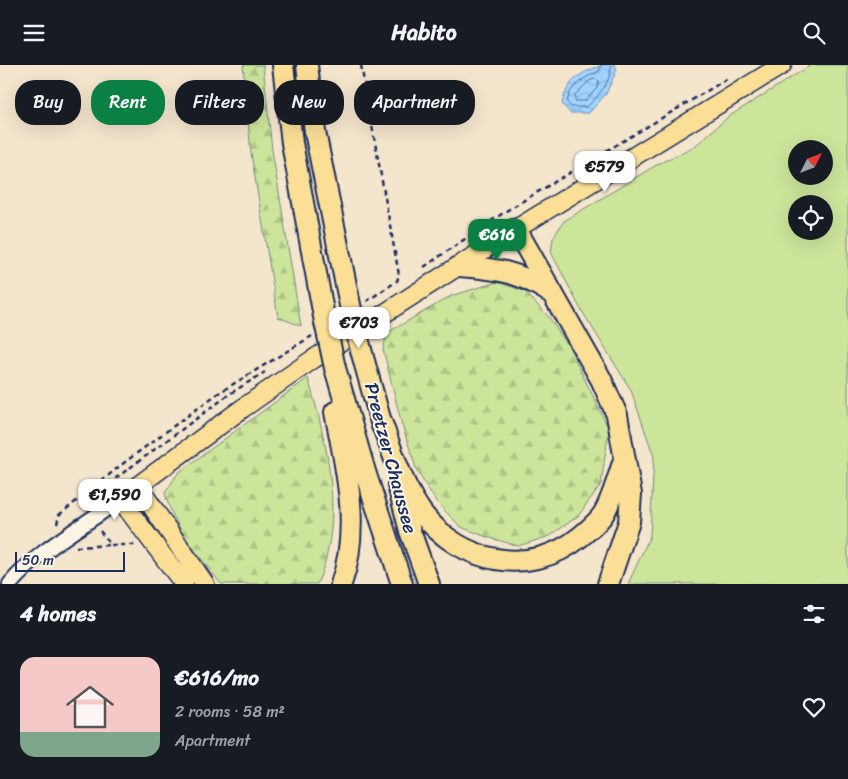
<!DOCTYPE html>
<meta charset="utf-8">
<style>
:root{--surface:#171b24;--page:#20242c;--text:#f1f3f6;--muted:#9ea1a6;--accent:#0b8043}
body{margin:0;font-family:Sriracha,sans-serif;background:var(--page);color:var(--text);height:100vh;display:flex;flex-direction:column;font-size:19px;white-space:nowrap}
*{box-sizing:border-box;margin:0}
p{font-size:16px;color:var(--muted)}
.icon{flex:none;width:28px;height:28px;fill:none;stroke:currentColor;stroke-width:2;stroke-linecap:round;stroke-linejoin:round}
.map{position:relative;height:519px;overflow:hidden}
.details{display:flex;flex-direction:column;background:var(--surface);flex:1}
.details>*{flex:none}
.hud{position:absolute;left:15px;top:15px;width:500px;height:45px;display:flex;gap:10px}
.needle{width:32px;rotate:48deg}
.tools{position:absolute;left:788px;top:75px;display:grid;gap:10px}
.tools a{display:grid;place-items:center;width:45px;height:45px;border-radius:50%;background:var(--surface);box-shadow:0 5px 20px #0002;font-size:25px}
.scale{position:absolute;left:15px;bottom:12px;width:110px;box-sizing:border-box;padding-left:5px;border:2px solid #1b2f5e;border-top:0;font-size:14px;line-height:18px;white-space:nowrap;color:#1b2f5e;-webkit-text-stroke:4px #fcf5e5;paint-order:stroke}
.price{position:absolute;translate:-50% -42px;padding:0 11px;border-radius:10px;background:#fff;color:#222;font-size:16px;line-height:32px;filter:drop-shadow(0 1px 2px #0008)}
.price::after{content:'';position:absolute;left:50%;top:30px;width:15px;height:11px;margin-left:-8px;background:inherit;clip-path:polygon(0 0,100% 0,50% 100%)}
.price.active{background:var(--accent);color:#fff}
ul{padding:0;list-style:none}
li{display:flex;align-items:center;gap:15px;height:125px;padding:0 20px}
li span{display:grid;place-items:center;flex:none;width:140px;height:100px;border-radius:15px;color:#555}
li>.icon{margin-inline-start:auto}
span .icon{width:60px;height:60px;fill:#fffc;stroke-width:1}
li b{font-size:21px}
h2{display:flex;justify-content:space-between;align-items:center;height:60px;padding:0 20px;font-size:21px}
.tag{padding:0 18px;border-radius:20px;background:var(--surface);box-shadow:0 5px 20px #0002;font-size:18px;line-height:45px}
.tag.active{background:var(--accent);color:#fff}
header{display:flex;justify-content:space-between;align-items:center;height:65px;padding:0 20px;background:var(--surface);font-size:22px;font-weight:700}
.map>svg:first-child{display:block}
.grass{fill:#cce59b;stroke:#748a7c;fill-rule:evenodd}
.forest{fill:url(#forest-firs);stroke:#748a7c}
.water{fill:url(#water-waves);stroke:#6b92be}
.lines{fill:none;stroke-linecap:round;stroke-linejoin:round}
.shore{stroke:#50719e;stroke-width:1}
.minor-casing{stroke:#1b2f5e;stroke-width:18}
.major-casing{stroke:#1b2f5e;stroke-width:21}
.highway-casing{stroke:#1b2f5e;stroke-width:24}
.path{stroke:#1b2f5e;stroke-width:2.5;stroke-dasharray:5 4;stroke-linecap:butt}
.minor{stroke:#fcf5e5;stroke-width:14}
.major{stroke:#fbdf96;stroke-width:18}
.highway{stroke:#fbdf96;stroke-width:20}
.highway-bridge-casing{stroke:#1b2f5e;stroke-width:24;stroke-linecap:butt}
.highway-bridge{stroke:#fbdf96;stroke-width:20}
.labels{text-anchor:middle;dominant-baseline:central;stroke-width:4;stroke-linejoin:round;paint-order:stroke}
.street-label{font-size:19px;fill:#1b2f5e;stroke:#fcf5e5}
</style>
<header><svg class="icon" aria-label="menu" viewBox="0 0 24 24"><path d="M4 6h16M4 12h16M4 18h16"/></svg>Habito<svg class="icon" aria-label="search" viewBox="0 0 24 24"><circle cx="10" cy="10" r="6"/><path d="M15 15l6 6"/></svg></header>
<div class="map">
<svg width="848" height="519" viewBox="0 0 848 519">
<defs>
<pattern id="forest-firs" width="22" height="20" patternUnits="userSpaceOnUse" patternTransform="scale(1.25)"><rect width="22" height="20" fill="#cce59b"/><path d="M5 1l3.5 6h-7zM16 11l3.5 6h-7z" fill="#afc588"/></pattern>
<pattern id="water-waves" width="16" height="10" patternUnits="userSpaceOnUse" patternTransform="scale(1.25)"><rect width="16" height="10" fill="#a0d4fe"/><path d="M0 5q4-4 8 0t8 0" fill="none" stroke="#89b6dc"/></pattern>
</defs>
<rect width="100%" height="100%" fill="#f4e5cd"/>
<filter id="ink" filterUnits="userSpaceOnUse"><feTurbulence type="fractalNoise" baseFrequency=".02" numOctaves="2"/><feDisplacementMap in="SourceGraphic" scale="10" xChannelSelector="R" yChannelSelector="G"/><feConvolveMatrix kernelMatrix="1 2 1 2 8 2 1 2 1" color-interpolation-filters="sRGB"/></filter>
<g filter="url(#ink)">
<path class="grass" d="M811,0H848V519H628L650,471L654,392L631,325L580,243L551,187L553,173L564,156L658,99L695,81L728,52ZM796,84H824V111H796ZM796,139H824V166H796Z"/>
<path class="forest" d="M243,0H263L272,85L301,261L278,252L251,88Z
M497,217L524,226L548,251L569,282L609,364L601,419L578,451L550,471L518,481L487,472L461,462L437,438L417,406L402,360L383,284L387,268L451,231Z
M308,313C327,378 346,454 317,519H221C200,492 173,462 165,428L178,408Z"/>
<path class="water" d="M603,0H615L617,4L606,29L589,48H570L562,39C567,15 581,7 603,0Z"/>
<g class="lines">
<path class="shore" d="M601,0L599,6C585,13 570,19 567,37L571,42H587C598,31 612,16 611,0
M596,14L599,16L597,23L585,36H575V30L589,16Z"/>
<defs>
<path id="minor" d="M10,519C40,484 84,461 120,434"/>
<path id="major" d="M138,421L205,519
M184,519L120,434L243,343L312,295L516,164L782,0"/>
<path id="highway" d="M283,0L292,78L325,257
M307,0L315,67L350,240
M516,164L601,314L617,350L631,429L629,457L608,519
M460,201C496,204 517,206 548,226
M361,285L382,361
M335,303L366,410L402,519
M335,347C346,403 361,463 341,519
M378,348C391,382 401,419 422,448C460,498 530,513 580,472C588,465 598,458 604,448C613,432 618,412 624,395
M398,420L410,466L429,519"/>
</defs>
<use href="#minor" class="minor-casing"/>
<use href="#major" class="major-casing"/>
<use href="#highway" class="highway-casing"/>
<path class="path" d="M361,0L399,210L397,216L367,236
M424,202L506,146L727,14
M83,443L85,436L231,328L265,307
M57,459L59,450L125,397L217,329L312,271
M100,466L111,480H135
M76,482L110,480"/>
<use href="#minor" class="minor"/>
<use href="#major" class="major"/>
<use href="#highway" class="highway"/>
<defs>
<path id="highway-bridge" d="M350,240L361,285
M325,257L335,303"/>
</defs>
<use href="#highway-bridge" class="highway-bridge-casing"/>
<use href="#highway-bridge" class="highway-bridge"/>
</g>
</g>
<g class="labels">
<g class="street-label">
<text transform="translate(391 393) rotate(75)">Preetzer Chaussee</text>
</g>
</g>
</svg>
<div class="tools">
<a><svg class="needle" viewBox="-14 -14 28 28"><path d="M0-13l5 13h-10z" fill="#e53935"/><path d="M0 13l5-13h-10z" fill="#9ea1a6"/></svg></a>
<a><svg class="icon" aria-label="locate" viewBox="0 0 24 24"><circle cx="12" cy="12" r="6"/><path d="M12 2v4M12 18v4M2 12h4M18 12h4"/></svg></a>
</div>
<div class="scale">50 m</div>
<b class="price" style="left:605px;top:128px">€579</b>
<b class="price active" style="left:497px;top:196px">€616</b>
<b class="price" style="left:359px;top:284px">€703</b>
<b class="price" style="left:115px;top:456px">€1,590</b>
<div class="hud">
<a class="tag">Buy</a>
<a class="tag active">Rent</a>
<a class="tag">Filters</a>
<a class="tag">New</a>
<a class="tag">Apartment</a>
</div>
</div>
<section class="details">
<h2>4 homes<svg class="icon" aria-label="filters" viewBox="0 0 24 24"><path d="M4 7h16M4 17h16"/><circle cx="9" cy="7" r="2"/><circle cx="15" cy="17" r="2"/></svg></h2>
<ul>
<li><span style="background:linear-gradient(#f6c9c9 75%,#7fa58c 0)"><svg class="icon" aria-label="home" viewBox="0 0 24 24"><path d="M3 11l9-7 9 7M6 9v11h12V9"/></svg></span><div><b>€616/mo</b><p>2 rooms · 58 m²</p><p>Apartment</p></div><svg class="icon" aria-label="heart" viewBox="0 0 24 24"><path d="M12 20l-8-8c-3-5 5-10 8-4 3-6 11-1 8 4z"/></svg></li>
</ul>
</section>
